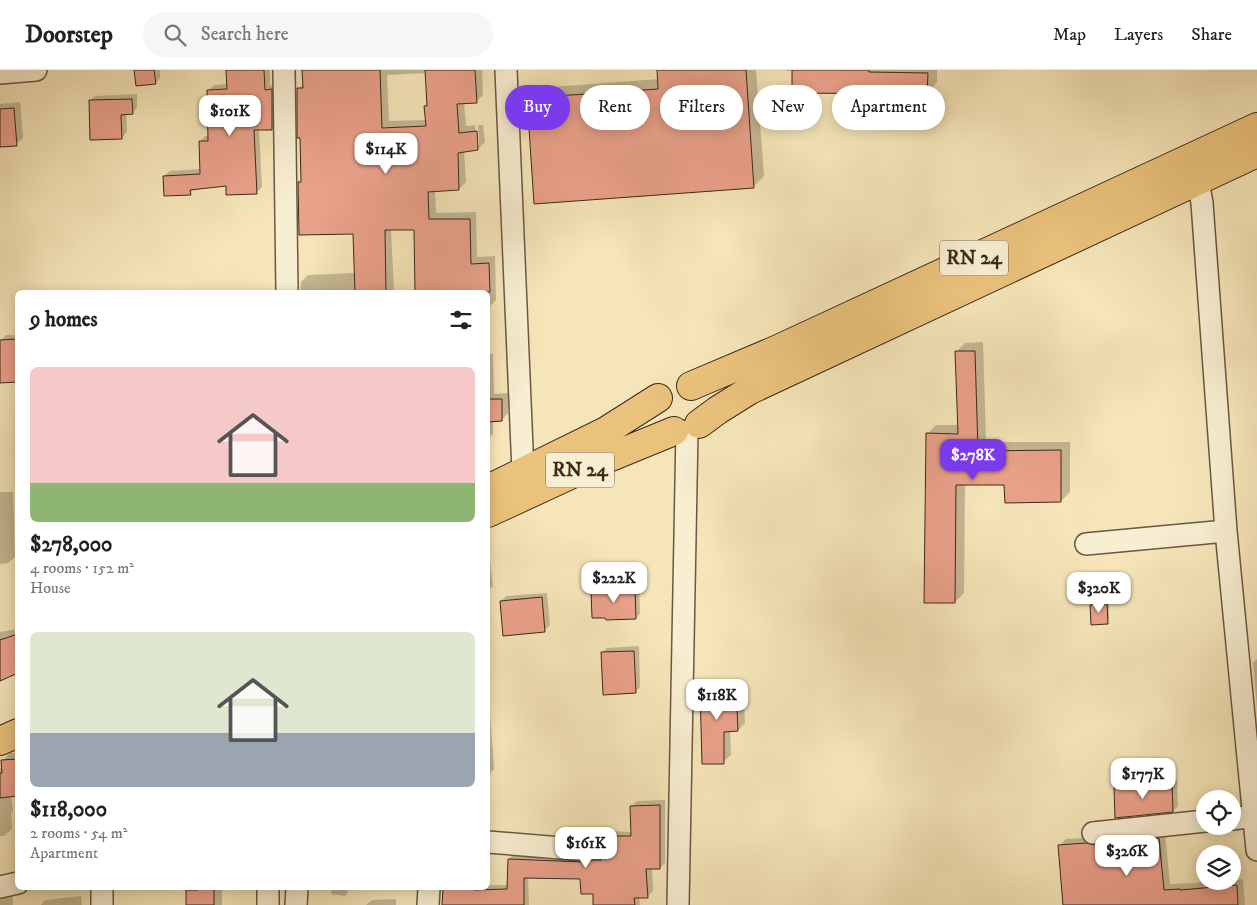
<!DOCTYPE html>
<meta charset="utf-8">
<style>
:root{--surface:#fff;--page:#f6f6f6;--text:#222;--muted:#767676;--line:#e0e0e0;--accent:#7c3aed}
body{margin:0;font-family:"IM FELL DW Pica",serif;background:var(--page);color:var(--text);height:100vh;display:flex;flex-direction:column;font-size:19px;white-space:nowrap}
*{box-sizing:border-box;margin:0}
p{font-size:16px;color:var(--muted)}
.icon{flex:none;width:28px;height:28px;fill:none;stroke:currentColor;stroke-width:2;stroke-linecap:round;stroke-linejoin:round}
.map{position:relative;flex:1;overflow:hidden}
.side{position:absolute;left:15px;top:220px;width:475px;height:600px;display:flex;flex-direction:column;background:var(--surface);border-radius:8px;box-shadow:0 2px 12px #0003}
.side>*{flex:none}
.hud{position:absolute;left:505px;top:15px;width:475px;height:45px;display:flex;gap:10px}
.controls{position:absolute;left:1196px;top:720px;display:grid;gap:10px}
.controls a{display:grid;place-items:center;width:45px;height:45px;border-radius:50%;background:var(--surface);box-shadow:0 2px 12px #0003;font-size:25px}
.price{position:absolute;translate:-50% -42px;padding:0 11px;border-radius:10px;background:#fff;color:#222;font-size:16px;line-height:32px;filter:drop-shadow(0 1px 2px #0008)}
.price::after{content:'';position:absolute;left:50%;top:30px;width:15px;height:11px;margin-left:-8px;background:inherit;clip-path:polygon(0 0,100% 0,50% 100%)}
.price.selected{background:var(--accent);color:#fff}
ul{padding:0;list-style:none}
li{display:grid;align-content:center;gap:10px;height:265px;padding:0 15px}
li span{display:grid;place-items:center;height:155px;border-radius:8px;color:#555}
li>.icon{margin-inline-start:auto}
span .icon{width:90px;height:90px;fill:#fffc;stroke-width:1}
li b{font-size:21px}
h2{display:flex;justify-content:space-between;align-items:center;height:60px;padding:0 15px;font-size:21px}
.tag{padding:0 18px;border-radius:22px;background:var(--surface);box-shadow:0 2px 12px #0003;font-size:18px;line-height:45px}
.tag.selected{background:var(--accent);color:#fff}
header{display:flex;align-items:center;gap:30px;box-sizing:border-box;height:70px;padding:0 25px;background:var(--surface);border-bottom:1px solid var(--line)}
header strong{font-size:24px}
nav{display:flex;gap:28px;margin-inline-start:auto;font-size:18px}
.search{width:350px;height:45px;background:var(--page);display:flex;align-items:center;gap:12px;box-sizing:border-box;padding:0 18px;border-radius:28px;color:var(--muted);font-size:19px}
.map>svg:first-child{display:block}
.shadow{fill:#0003;fill-rule:evenodd}
.building{fill:#eaa18a;stroke:#3a291c}
.lines{fill:none;stroke-linecap:round;stroke-linejoin:round}
.minor-casing{stroke:#695843;stroke-width:24}
.highway-casing{stroke:#3a291c;stroke-width:30}
.minor{stroke:#f8eed1;stroke-width:21}
.highway{stroke:#eac27c;stroke-width:28}
.labels{text-anchor:middle;dominant-baseline:central;stroke-width:5;stroke-linejoin:round;paint-order:stroke}
.shield{fill:#f8eed1;stroke:#736452;stroke-width:1}
.shield-label{font-size:20px;font-weight:bold;fill:#3a291c}
</style>
<header>
<strong>Doorstep</strong>
<div class="search"><svg class="icon" aria-label="search" viewBox="0 0 24 24"><circle cx="10" cy="10" r="6"/><path d="M15 15l6 6"/></svg>Search here</div>
<nav><a>Map</a><a>Layers</a><a>Share</a></nav>
</header>
<div class="map">
<svg width="1257" height="835" viewBox="0 0 1257 835">
<rect width="100%" height="100%" fill="#f5e5b8"/>
<filter id="stains"><feTurbulence type="fractalNoise" baseFrequency=".004" numOctaves="4"/><feColorMatrix values="0 0 0 0 .2 0 0 0 0 .09 0 0 0 0 .02 0 0 0 .5 -.17"/></filter>
<radialGradient id="worn" r=".72"><stop offset=".6" stop-color="#630" stop-opacity="0"/><stop offset="1" stop-color="#630" stop-opacity=".3"/></radialGradient>
<path class="shadow" d="M136,0H160V8L155,13Z
M228,0H270V15L277,14V53L272,58L259,59L262,117L256,123L227,115L195,118L190,123L164,106L170,101L201,99L200,72L205,66H209V20L214,15L228,14Z
M303,0H482L483,25L476,32H464L466,56L475,55L477,75H479L478,55H483L485,72L478,79L464,81L466,112L459,119L435,120L436,143L476,142L477,187L495,186L496,230L489,237H488V222H417L415,159H391L394,222H300L301,212L308,205L355,203L354,163L299,112L302,109L298,19L304,13ZM427,3L428,33L425,36L426,50L389,51L387,5Z
M658,0H756L764,106L753,117L528,28L538,18L659,9Z
M786,0H937V12L927,23L794,1H786Z
M137,24V38L132,43H126L127,62L122,68L90,31L95,26Z
M20,32L23,68L16,74L0,76V34Z
M6,265H18V311L1,270Z
M983,272L986,372H1070V422L1061,431L1006,414H965L964,523L955,532L927,364L936,355H959L956,282L965,273Z
M488,284H493L494,324L508,323V343L502,350L493,352V364L488,369Z
M0,422H13L15,487L8,493L0,494Z
M490,489L493,516L488,521V490Z
M639,514L640,544L636,548L593,521L597,517Z
M547,523L550,555L545,560L501,531L506,526Z
M1109,532V550L1107,552L1091,535L1093,533Z
M18,559V601L0,610V562Z
M639,576L640,617L635,622L602,583L607,578Z
M1257,589V638L1253,593Z
M743,610L745,653L738,660H730L731,685L723,692L702,618L709,611Z
M488,616L494,699L488,706Z
M10,683H18V725L11,726L13,741L11,742L12,759L4,766H0V698L3,697L2,691Z
M1177,710L1178,736L1173,741L1115,717L1120,712Z
M665,730V793L660,798H652L653,821L648,826L639,827L640,835H595L594,822L582,808L528,807L529,835H443L444,818H488V815H509V789L514,784L590,788L602,785L603,766L608,761L632,762V736L637,731Z
M1165,763L1170,814L1232,811L1243,809L1245,835H1063L1059,776L1066,769Z
M187,818H222V835H188Z
M332,818H348L347,824L345,826L331,824Z
M0,826H13V835H0Z
M81,826L82,835H41L45,830Z
M396,829V835H366L372,830Z"/>
<path class="building" d="M134,0H154L156,14L136,16Z
M226,0H264L265,20L272,19V60H254L257,124L226,125V116L190,120L191,125L164,126L163,106L200,104L199,71H208L207,20L227,19Z
M302,0H380L382,58L426,56L424,36H427L425,0H475L477,33L457,34L459,63L477,61L478,80L458,83L459,120L428,122L429,149H470L471,194L489,193L490,222H415L414,160H385L386,222H355L353,164L299,165L298,112H301L300,68H297V18H303Z
M657,0H746L754,118L534,134L527,28L658,19Z
M792,0H869V2L928,3L927,24L792,23Z
M132,29L133,44L121,45L122,69L90,70L89,30Z
M14,38L17,76L0,77V39Z
M18,269V312L0,313V270Z
M955,281H975L978,381L1061,380V432L1005,433L1004,415H956L955,533H924L926,363L958,364Z
M488,329H502V351L488,352Z
M635,518L636,549L606,550L605,548H592L591,521Z
M542,527L545,562L503,566L500,531Z
M1107,534L1108,554L1091,555L1090,535Z
M18,564V603L0,611V570Z
M634,581L636,623L603,625L601,582Z
M736,616L738,661L724,662V694H702L700,618Z
M18,689V726L0,728V703H2L1,690Z
M1172,714L1173,742L1115,748L1114,717Z
M660,735V799H646L648,828H634L635,835H593V824H581L580,809L524,808V835H442L443,818H475L474,820L507,819L508,789L584,792L592,790H601V766H631L630,736Z
M1159,768L1164,820L1180,819V820L1237,815L1238,835H1063L1058,775L1086,773L1094,775Z
M198,818H214V835H186V820H198Z"/>
<g class="lines">
<defs>
<path id="minor" d="M284,0L287,222
M506,0L523,402
M0,3L36,0
M1198,111L1202,133L1226,461L1257,780
M1086,474L1226,461
M1232,749L1254,746
M1093,763L1205,751
M488,772L585,780
M0,817L18,813
M102,818V835
M268,835V818
M296,835L297,818
M428,835L429,818
M678,835L687,361"/>
<path id="highway" d="M691,316L776,280L1257,57
M699,354L718,340L750,320L1257,83
M488,419L606,361L658,328
M488,443L596,393L674,361
M0,671L18,663"/>
</defs>
<use href="#minor" class="minor-casing"/>
<use href="#highway" class="highway-casing"/>
<use href="#minor" class="minor"/>
<use href="#highway" class="highway"/>
</g>
<g class="labels">
<g class="shield">
<rect x="940" y="170.5" width="68" height="35" rx="4"/>
<rect x="546" y="382.5" width="68" height="35" rx="4"/>
</g>
<g class="shield-label">
<text x="974" y="188">RN 24</text>
<text x="580" y="400">RN 24</text>
</g>
</g>
<rect width="100%" height="100%" filter="url(#stains)"/>
<rect width="100%" height="100%" fill="url(#worn)"/>
</svg>
<div class="controls">
<a><svg class="icon" aria-label="locate" viewBox="0 0 24 24"><circle cx="12" cy="12" r="6"/><path d="M12 2v4M12 18v4M2 12h4M18 12h4"/></svg></a>
<a><svg class="icon" aria-label="layers" viewBox="0 0 24 24"><path d="M12 4l9 5-9 5-9-5zM3 14l9 5 9-5"/></svg></a>
</div>
<b class="price" style="left:230px;top:67px">$101K</b>
<b class="price" style="left:386px;top:105px">$114K</b>
<b class="price selected" style="left:973px;top:411px">$278K</b>
<b class="price" style="left:614px;top:534px">$222K</b>
<b class="price" style="left:1099px;top:544px">$320K</b>
<b class="price" style="left:717px;top:651px">$118K</b>
<b class="price" style="left:1143px;top:730px">$177K</b>
<b class="price" style="left:586px;top:799px">$161K</b>
<b class="price" style="left:1127px;top:807px">$326K</b>
<div class="hud">
<a class="tag selected">Buy</a>
<a class="tag">Rent</a>
<a class="tag">Filters</a>
<a class="tag">New</a>
<a class="tag">Apartment</a>
</div>
<section class="side">
<h2>9 homes<svg class="icon" aria-label="filters" viewBox="0 0 24 24"><path d="M4 7h16M4 17h16"/><circle cx="9" cy="7" r="2"/><circle cx="15" cy="17" r="2"/></svg></h2>
<ul>
<li><span style="background:linear-gradient(#f6c9c9 75%,#8fb573 0)"><svg class="icon" aria-label="home" viewBox="0 0 24 24"><path d="M3 11l9-7 9 7M6 9v11h12V9"/></svg></span><div><b>$278,000</b><p>4 rooms · 152 m²</p><p>House</p></div></li>
<li><span style="background:linear-gradient(#dfe7d0 65%,#9aa5b1 0)"><svg class="icon" aria-label="home" viewBox="0 0 24 24"><path d="M3 11l9-7 9 7M6 9v11h12V9"/></svg></span><div><b>$118,000</b><p>2 rooms · 54 m²</p><p>Apartment</p></div></li>
</ul>
</section>
</div>
